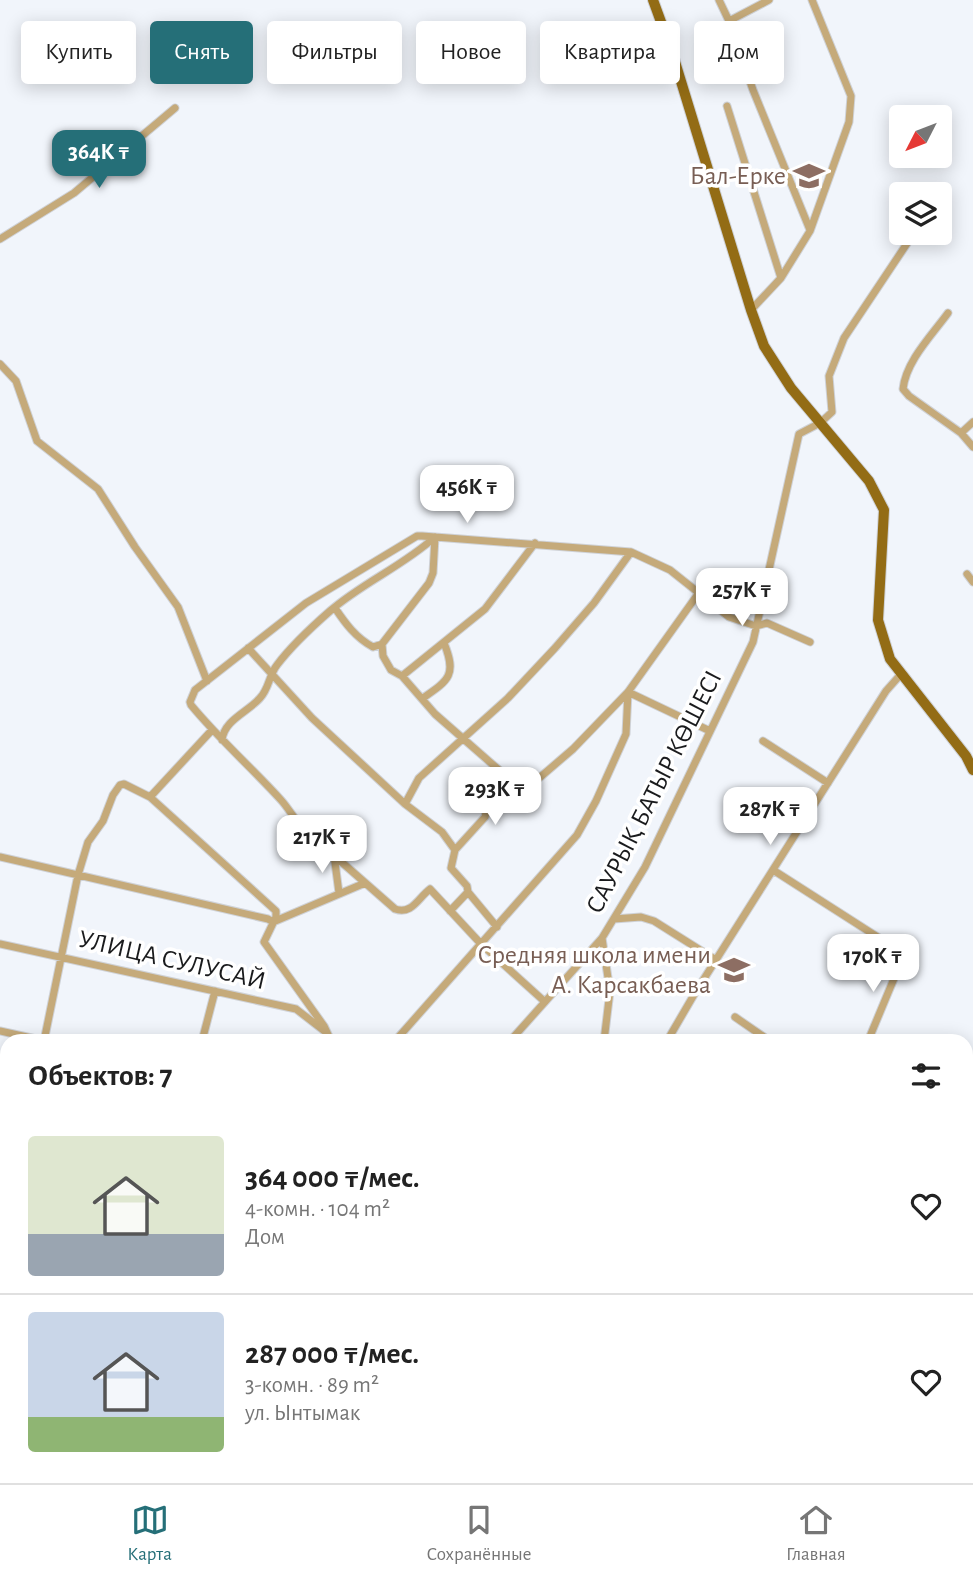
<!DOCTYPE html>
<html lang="ru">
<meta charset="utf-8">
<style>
:root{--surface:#fff;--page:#f6f6f6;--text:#222;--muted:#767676;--line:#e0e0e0;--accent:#256f78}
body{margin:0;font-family:"Alegreya Sans",sans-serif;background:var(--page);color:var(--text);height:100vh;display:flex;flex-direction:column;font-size:26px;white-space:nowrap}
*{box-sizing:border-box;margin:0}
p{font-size:23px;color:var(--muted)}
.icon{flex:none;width:38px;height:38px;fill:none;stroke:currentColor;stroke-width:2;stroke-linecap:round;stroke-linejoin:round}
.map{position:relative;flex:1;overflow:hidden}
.drawer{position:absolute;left:0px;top:1034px;width:973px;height:450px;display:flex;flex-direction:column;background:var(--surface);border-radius:21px 21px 0 0;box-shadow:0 4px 18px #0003}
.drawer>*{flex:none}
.hud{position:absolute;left:21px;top:21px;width:931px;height:63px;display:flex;gap:14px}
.needle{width:46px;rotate:228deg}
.fabs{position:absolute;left:889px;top:105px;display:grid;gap:14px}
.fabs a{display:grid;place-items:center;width:63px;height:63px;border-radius:7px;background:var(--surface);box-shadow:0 4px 18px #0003;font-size:35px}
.price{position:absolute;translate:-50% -60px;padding:0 16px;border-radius:14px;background:#fff;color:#222;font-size:23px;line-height:46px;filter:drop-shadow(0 2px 4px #0008)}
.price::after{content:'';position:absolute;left:50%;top:42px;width:21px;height:16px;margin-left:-10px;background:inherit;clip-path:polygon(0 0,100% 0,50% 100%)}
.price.current{background:var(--accent);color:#fff}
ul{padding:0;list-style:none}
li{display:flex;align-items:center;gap:21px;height:175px;padding:0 28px}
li+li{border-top:2px solid var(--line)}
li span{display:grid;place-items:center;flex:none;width:196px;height:140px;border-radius:7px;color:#555}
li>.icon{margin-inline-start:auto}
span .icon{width:84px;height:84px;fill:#fffc;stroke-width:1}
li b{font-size:30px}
h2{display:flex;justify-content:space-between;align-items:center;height:84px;padding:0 28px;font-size:30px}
.pill{padding:0 24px;border-radius:7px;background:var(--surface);box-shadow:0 4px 18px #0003;font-size:24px;line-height:63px}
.pill.current{background:var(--accent);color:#fff}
.menu{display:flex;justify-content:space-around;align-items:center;height:98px;border-top:2px solid var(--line);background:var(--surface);font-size:19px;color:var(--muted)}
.menu a{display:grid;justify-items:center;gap:4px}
.menu .current{color:var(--accent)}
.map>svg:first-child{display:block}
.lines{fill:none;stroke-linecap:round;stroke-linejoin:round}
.street-casing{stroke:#cfd2d7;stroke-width:9}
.primary-casing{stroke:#cfd2d7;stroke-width:12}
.street{stroke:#c5aa7a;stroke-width:7}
.primary{stroke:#936c15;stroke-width:10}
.labels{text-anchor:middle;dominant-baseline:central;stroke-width:7;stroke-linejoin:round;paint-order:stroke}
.education-label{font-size:26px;fill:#785e54;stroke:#fff;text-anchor:end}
.street-label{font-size:26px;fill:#1a1b1d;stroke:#fff}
</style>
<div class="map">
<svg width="973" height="1483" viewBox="0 0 973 1483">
<rect width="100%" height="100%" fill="#f1f5fb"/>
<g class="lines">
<defs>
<path id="street" d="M719,0L729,21L753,90L810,230
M729,21L769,0
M727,106L781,278L751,310
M0,239L74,193L175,108
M781,278L810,231L849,122L851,96L812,0
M948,313C932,335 906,361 903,389L909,396L961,433L973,447
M0,364L16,381L37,441L98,489L135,547L178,607L207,681
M961,433L973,422
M435,537L433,573L429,583L382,644L383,656L391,670L402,676L435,714L499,770L514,789L519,792L524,791L573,749L628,692L698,594
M967,574L973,582
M335,608C345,623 356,638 373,647L382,644
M248,648L312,718L405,804L442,832L455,850L451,868L467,886L468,892L497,927
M402,676L485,609L535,543
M423,698C449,680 457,675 444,643
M222,740C224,720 248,712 260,698C269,689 269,675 277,665C289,649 314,625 330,611C362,583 403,566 435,537
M763,741L828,783
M150,797L212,730
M405,804L419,778L508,698L555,648L594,603L631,552
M455,850L485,817L488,803L509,782
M334,855L339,893
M0,857L268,919L273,922L365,883
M773,870L901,952L903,957L868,1041
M450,911L468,892
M614,919L641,917L654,921L716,960
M0,944L296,1009L327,1033
M544,1001L482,945L430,889C418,898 412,915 395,909L305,830C295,821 290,810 281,800C252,768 219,739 191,705L190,702L195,690L306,603L417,536H422L631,552L670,570L729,617L756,626L767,623L810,642
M735,1017L764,1037L762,1041
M0,1031L45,1041
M44,1041L78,875L88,842L103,821L113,795L120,785L124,784L150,797L276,911V917L264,942L324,1026L331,1041
M202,1041L215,991
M395,1041L577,835L596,801L626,734L628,692L710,731
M510,1041L602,938
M604,1041L610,991L602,938L645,867L753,642L799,434L820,423L832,412L829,376L844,338L914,233
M667,1041L695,993L886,691L902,673
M0,1122L7,1123
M966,1128L973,1120
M0,1210L7,1212
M966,1258L973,1250
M0,1297L7,1298
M0,1372L7,1336
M386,1477L393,1483
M112,1483L118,1477
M225,1483L230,1477
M414,1483L419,1477
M563,1483L568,1477
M734,1483L738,1477"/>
<path id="primary" d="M653,0L672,52L751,310L764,346L791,388L869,481L884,510L878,620L890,659L966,756L973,770"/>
</defs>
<use href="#street" class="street-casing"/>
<use href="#primary" class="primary-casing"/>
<use href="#street" class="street"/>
<use href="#primary" class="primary"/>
</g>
<defs>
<symbol id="school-bare" viewBox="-9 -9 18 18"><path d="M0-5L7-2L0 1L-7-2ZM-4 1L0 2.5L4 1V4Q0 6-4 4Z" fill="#8d6e63" stroke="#fff" stroke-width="2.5" paint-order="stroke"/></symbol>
</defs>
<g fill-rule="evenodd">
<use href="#school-bare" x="787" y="154" width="44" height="44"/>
<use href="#school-bare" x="712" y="948" width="44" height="44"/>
</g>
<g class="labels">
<g class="education-label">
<text x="786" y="176">Бал-Ерке</text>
<text x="711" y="955">Средняя школа имени<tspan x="711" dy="30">А. Карсакбаева</tspan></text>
</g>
<g class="street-label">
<text transform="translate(654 792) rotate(-63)">САУРЫҚ БАТЫР КӨШЕСІ</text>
<text transform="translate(172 960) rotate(13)">УЛИЦА СУЛУСАЙ</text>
</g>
</g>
</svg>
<div class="fabs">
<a><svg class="needle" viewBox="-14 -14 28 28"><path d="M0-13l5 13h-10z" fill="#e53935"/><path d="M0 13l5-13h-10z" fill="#767676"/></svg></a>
<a><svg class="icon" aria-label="layers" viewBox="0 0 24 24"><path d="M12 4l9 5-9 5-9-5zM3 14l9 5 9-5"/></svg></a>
</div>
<b class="price current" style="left:99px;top:190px">364K ₸</b>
<b class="price" style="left:467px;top:525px">456K ₸</b>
<b class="price" style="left:742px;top:628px">257K ₸</b>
<b class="price" style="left:495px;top:827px">293K ₸</b>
<b class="price" style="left:770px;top:847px">287K ₸</b>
<b class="price" style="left:322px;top:875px">217K ₸</b>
<b class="price" style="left:873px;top:994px">170K ₸</b>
<div class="hud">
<a class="pill">Купить</a>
<a class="pill current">Снять</a>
<a class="pill">Фильтры</a>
<a class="pill">Новое</a>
<a class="pill">Квартира</a>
<a class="pill">Дом</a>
</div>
<section class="drawer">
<h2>Объектов: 7<svg class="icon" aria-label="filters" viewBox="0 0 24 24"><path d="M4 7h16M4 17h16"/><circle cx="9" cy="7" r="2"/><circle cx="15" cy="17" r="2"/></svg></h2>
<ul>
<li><span style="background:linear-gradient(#dfe7d0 70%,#9aa5b1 0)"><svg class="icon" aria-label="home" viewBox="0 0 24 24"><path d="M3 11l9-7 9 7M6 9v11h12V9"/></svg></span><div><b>364 000 ₸/мес.</b><p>4-комн. · 104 m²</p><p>Дом</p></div><svg class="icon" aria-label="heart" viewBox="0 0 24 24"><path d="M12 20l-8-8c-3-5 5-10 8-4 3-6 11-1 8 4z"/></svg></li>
<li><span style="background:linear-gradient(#c9d6e8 75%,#8fb573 0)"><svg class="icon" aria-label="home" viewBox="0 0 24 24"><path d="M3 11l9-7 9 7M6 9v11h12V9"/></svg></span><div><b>287 000 ₸/мес.</b><p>3-комн. · 89 m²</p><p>ул. Ынтымак</p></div><svg class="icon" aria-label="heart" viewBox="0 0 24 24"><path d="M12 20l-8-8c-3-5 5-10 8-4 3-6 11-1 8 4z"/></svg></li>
</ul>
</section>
</div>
<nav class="menu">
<a class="current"><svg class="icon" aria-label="map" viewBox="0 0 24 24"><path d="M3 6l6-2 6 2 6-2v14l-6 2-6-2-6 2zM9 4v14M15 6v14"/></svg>Карта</a>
<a><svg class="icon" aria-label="saved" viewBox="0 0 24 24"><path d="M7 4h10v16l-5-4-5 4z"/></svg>Сохранённые</a>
<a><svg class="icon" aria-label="home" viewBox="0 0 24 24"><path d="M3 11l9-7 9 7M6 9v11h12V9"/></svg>Главная</a>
</nav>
